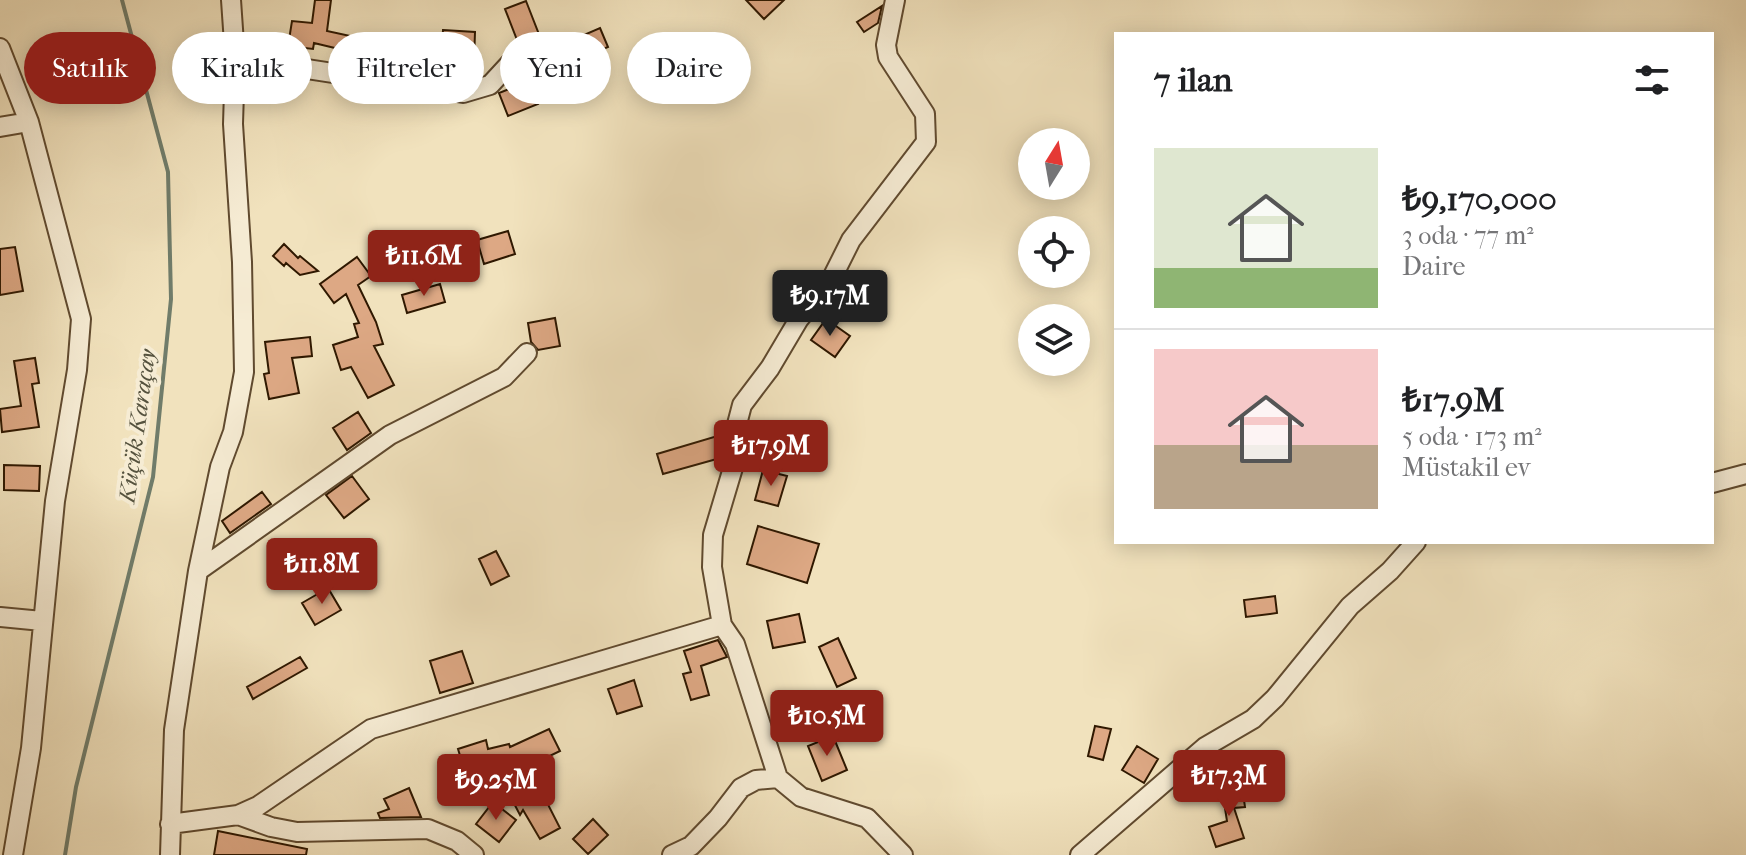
<!DOCTYPE html>
<html lang="tr">
<meta charset="utf-8">
<style>
:root{--surface:#fff;--page:#f2f2f2;--text:#202124;--muted:#757577;--line:#e0e0e0;--accent:#8f2418}
body{margin:0;font-family:"IM FELL French Canon",serif;background:var(--page);color:var(--text);height:100vh;display:flex;flex-direction:column;font-size:30px;white-space:nowrap}
*{box-sizing:border-box;margin:0}
p{font-size:26px;color:var(--muted)}
.icon{flex:none;width:44px;height:44px;fill:none;stroke:currentColor;stroke-width:2;stroke-linecap:round;stroke-linejoin:round}
.map{position:relative;flex:1;overflow:hidden}
.panel{position:absolute;left:1114px;top:32px;width:600px;height:512px;display:flex;flex-direction:column;background:var(--surface);border-radius:0px;box-shadow:0 4px 20px #0003}
.panel>*{flex:none}
.banner{position:absolute;left:24px;top:32px;width:760px;height:72px;display:flex;gap:16px}
.needle{width:52px;rotate:11deg}
.controls{position:absolute;left:1018px;top:128px;display:grid;gap:16px}
.controls a{display:grid;place-items:center;width:72px;height:72px;border-radius:50%;background:var(--surface);box-shadow:0 4px 20px #0003;font-size:40px}
.price{position:absolute;translate:-50% -68px;padding:0 18px;border-radius:8px;background:var(--accent);color:#fff;font-size:26px;line-height:52px;filter:drop-shadow(0 2px 4px #0008)}
.price::after{content:'';position:absolute;left:50%;top:48px;width:24px;height:18px;margin-left:-12px;background:inherit;clip-path:polygon(0 0,100% 0,50% 100%)}
.price.on{background:#222;color:#fff}
ul{padding:0;list-style:none}
li{display:flex;align-items:center;gap:24px;height:200px;padding:0 40px}
li+li{border-top:2px solid var(--line)}
li span{display:grid;place-items:center;flex:none;width:224px;height:160px;border-radius:0px;color:#555}
li>.icon{margin-inline-start:auto}
span .icon{width:96px;height:96px;fill:#fffc;stroke-width:1}
li b{font-size:34px}
h2{display:flex;justify-content:space-between;align-items:center;height:96px;padding:0 40px;font-size:34px}
.pill{padding:0 28px;border-radius:36px;background:var(--surface);box-shadow:0 4px 20px #0003;font-size:28px;line-height:72px}
.pill.on{background:var(--accent);color:#fff}
.map>svg:first-child{display:block}
.lines{fill:none;stroke-linecap:round;stroke-linejoin:round}
.stream{stroke:#707c6a;stroke-width:4}
.building{fill:#dda884;stroke:#2f1800;stroke-width:2}
.minor-casing{stroke:#604a2f;stroke-width:22}
.minor{stroke:#f6ecd4;stroke-width:18}
.labels{text-anchor:middle;dominant-baseline:central;stroke-width:8;stroke-linejoin:round;paint-order:stroke}
.water-label{font-size:24px;font-style:italic;fill:#55523e;stroke:#f6ecd4}
</style>
<div class="map">
<svg width="1746" height="855" viewBox="0 0 1746 855">
<rect width="100%" height="100%" fill="#f1e2bd"/>
<filter id="stains"><feTurbulence type="fractalNoise" baseFrequency=".0025" numOctaves="4"/><feColorMatrix values="0 0 0 0 .2 0 0 0 0 .09 0 0 0 0 .02 0 0 0 .5 -.17"/></filter>
<radialGradient id="worn" r=".72"><stop offset=".6" stop-color="#630" stop-opacity="0"/><stop offset="1" stop-color="#630" stop-opacity=".3"/></radialGradient>
<g class="lines">
<path class="stream" d="M65,855L76,787L153,477L171,299L168,172L122,0"/>
</g>
<path class="building" d="M315,0H331L327,31L364,39L360,54L314,43L313,49L288,46L292,21L312,23Z
M746,0H784L764,19Z
M526,1L540,37L519,45L505,9Z
M882,6L878,23L864,32L857,22Z
M600,28L608,47L578,60L570,41Z
M443,30L475,32L474,62L441,60Z
M529,81L538,104L508,116L499,93Z
M508,231L515,254L484,264L477,240Z
M284,244L298,258L300,256L318,271L300,275L286,263L284,266L273,256Z
M15,247L23,291L0,295V249Z
M357,257L371,276L358,285L376,322L383,344L374,346L394,385L368,398L351,367L341,370L333,345L358,337L354,324L359,323L346,294L334,303L320,284Z
M396,257L414,262L411,273L393,267Z
M440,284L445,302L407,313L402,295Z
M555,318L560,346L538,350L531,342L528,323Z
M826,319L850,336L835,357L811,340Z
M310,337L312,356L292,358L299,393L269,399L264,374L269,373L265,342Z
M35,358L39,383L32,384L39,427L2,432L0,409L21,406L14,361Z
M358,412L371,433L347,450L333,428Z
M724,434V457L663,474L657,454Z
M4,465L40,466L39,491L4,490Z
M763,470L787,476L778,506L755,500Z
M352,476L369,499L344,518L326,495Z
M262,492L271,504L230,533L222,521Z
M758,526L819,544L807,583L747,564Z
M496,551L509,576L491,585L479,559Z
M328,588L341,610L315,625L302,603Z
M1275,596L1277,613L1246,617L1244,600Z
M799,614L805,642L773,648L767,621Z
M838,638L856,678L837,687L819,647Z
M718,640L727,657L701,666L709,695L691,700L683,674L691,672L684,651Z
M462,651L473,683L440,693L430,661Z
M300,657L307,668L253,699L247,687Z
M634,680L642,706L617,714L608,689Z
M1095,726L1111,729L1103,760L1088,756Z
M549,729L560,751L529,766L524,756L465,772L458,749L486,740L488,749L509,744L510,747Z
M833,736L847,770L822,781L808,746Z
M1137,746L1158,759L1144,783L1122,770Z
M534,777L560,828L540,839L523,810L520,815L507,790Z
M1242,786L1245,807L1234,808L1244,838L1216,847L1209,827L1227,821L1222,789Z
M409,788L421,817L380,818L378,813L389,809L384,799Z
M493,802L516,820L499,842L476,824Z
M593,819L608,835L588,854L573,839Z
M218,831L307,849L306,855H214Z"/>
<g class="lines">
<defs>
<path id="minor" d="M0,48L29,122L81,319L77,370L55,501L31,748L13,855
M235,58L463,93L490,85L514,59
M0,127L29,122
M1712,483L1746,474
M198,571L390,435L504,377L527,353
M0,617L42,621
M722,625L712,567L713,535L738,451L736,428L742,405L770,368L799,319L831,280L851,240L926,142L925,114L888,57L886,45L895,0
M238,815L271,827L297,832L428,829L457,841L474,855
M170,824L238,815L258,806L371,729L722,625L735,644L778,778L801,797L867,818L903,855
M170,855L174,730L198,571L220,467L233,432L244,372L242,262L233,124L235,58L231,0
M672,855L691,846L718,818L741,788L756,780L778,778
M1080,855L1205,747L1253,719L1275,698L1350,606L1390,571L1416,542"/>
</defs>
<use href="#minor" class="minor-casing"/>
<use href="#minor" class="minor"/>
</g>
<g class="labels">
<g class="water-label">
<text transform="translate(137 426) rotate(-82)">Küçük Karaçay</text>
</g>
</g>
<rect width="100%" height="100%" filter="url(#stains)"/>
<rect width="100%" height="100%" fill="url(#worn)"/>
</svg>
<div class="controls">
<a><svg class="needle" viewBox="-14 -14 28 28"><path d="M0-13l5 13h-10z" fill="#e53935"/><path d="M0 13l5-13h-10z" fill="#757577"/></svg></a>
<a><svg class="icon" aria-label="locate" viewBox="0 0 24 24"><circle cx="12" cy="12" r="6"/><path d="M12 2v4M12 18v4M2 12h4M18 12h4"/></svg></a>
<a><svg class="icon" aria-label="layers" viewBox="0 0 24 24"><path d="M12 4l9 5-9 5-9-5zM3 14l9 5 9-5"/></svg></a>
</div>
<b class="price" style="left:424px;top:298px">₺11.6M</b>
<b class="price on" style="left:830px;top:338px">₺9.17M</b>
<b class="price" style="left:771px;top:488px">₺17.9M</b>
<b class="price" style="left:322px;top:606px">₺11.8M</b>
<b class="price" style="left:827px;top:758px">₺10.5M</b>
<b class="price" style="left:1229px;top:818px">₺17.3M</b>
<b class="price" style="left:496px;top:822px">₺9.25M</b>
<div class="banner">
<a class="pill on">Satılık</a>
<a class="pill">Kiralık</a>
<a class="pill">Filtreler</a>
<a class="pill">Yeni</a>
<a class="pill">Daire</a>
</div>
<section class="panel">
<h2>7 ilan<svg class="icon" aria-label="filters" viewBox="0 0 24 24"><path d="M4 7h16M4 17h16"/><circle cx="9" cy="7" r="2"/><circle cx="15" cy="17" r="2"/></svg></h2>
<ul>
<li><span style="background:linear-gradient(#dfe7d0 75%,#8fb573 0)"><svg class="icon" aria-label="home" viewBox="0 0 24 24"><path d="M3 11l9-7 9 7M6 9v11h12V9"/></svg></span><div><b>₺9,170,000</b><p>3 oda · 77 m²</p><p>Daire</p></div></li>
<li><span style="background:linear-gradient(#f6c9c9 60%,#b9a48a 0)"><svg class="icon" aria-label="home" viewBox="0 0 24 24"><path d="M3 11l9-7 9 7M6 9v11h12V9"/></svg></span><div><b>₺17.9M</b><p>5 oda · 173 m²</p><p>Müstakil ev</p></div></li>
</ul>
</section>
</div>
